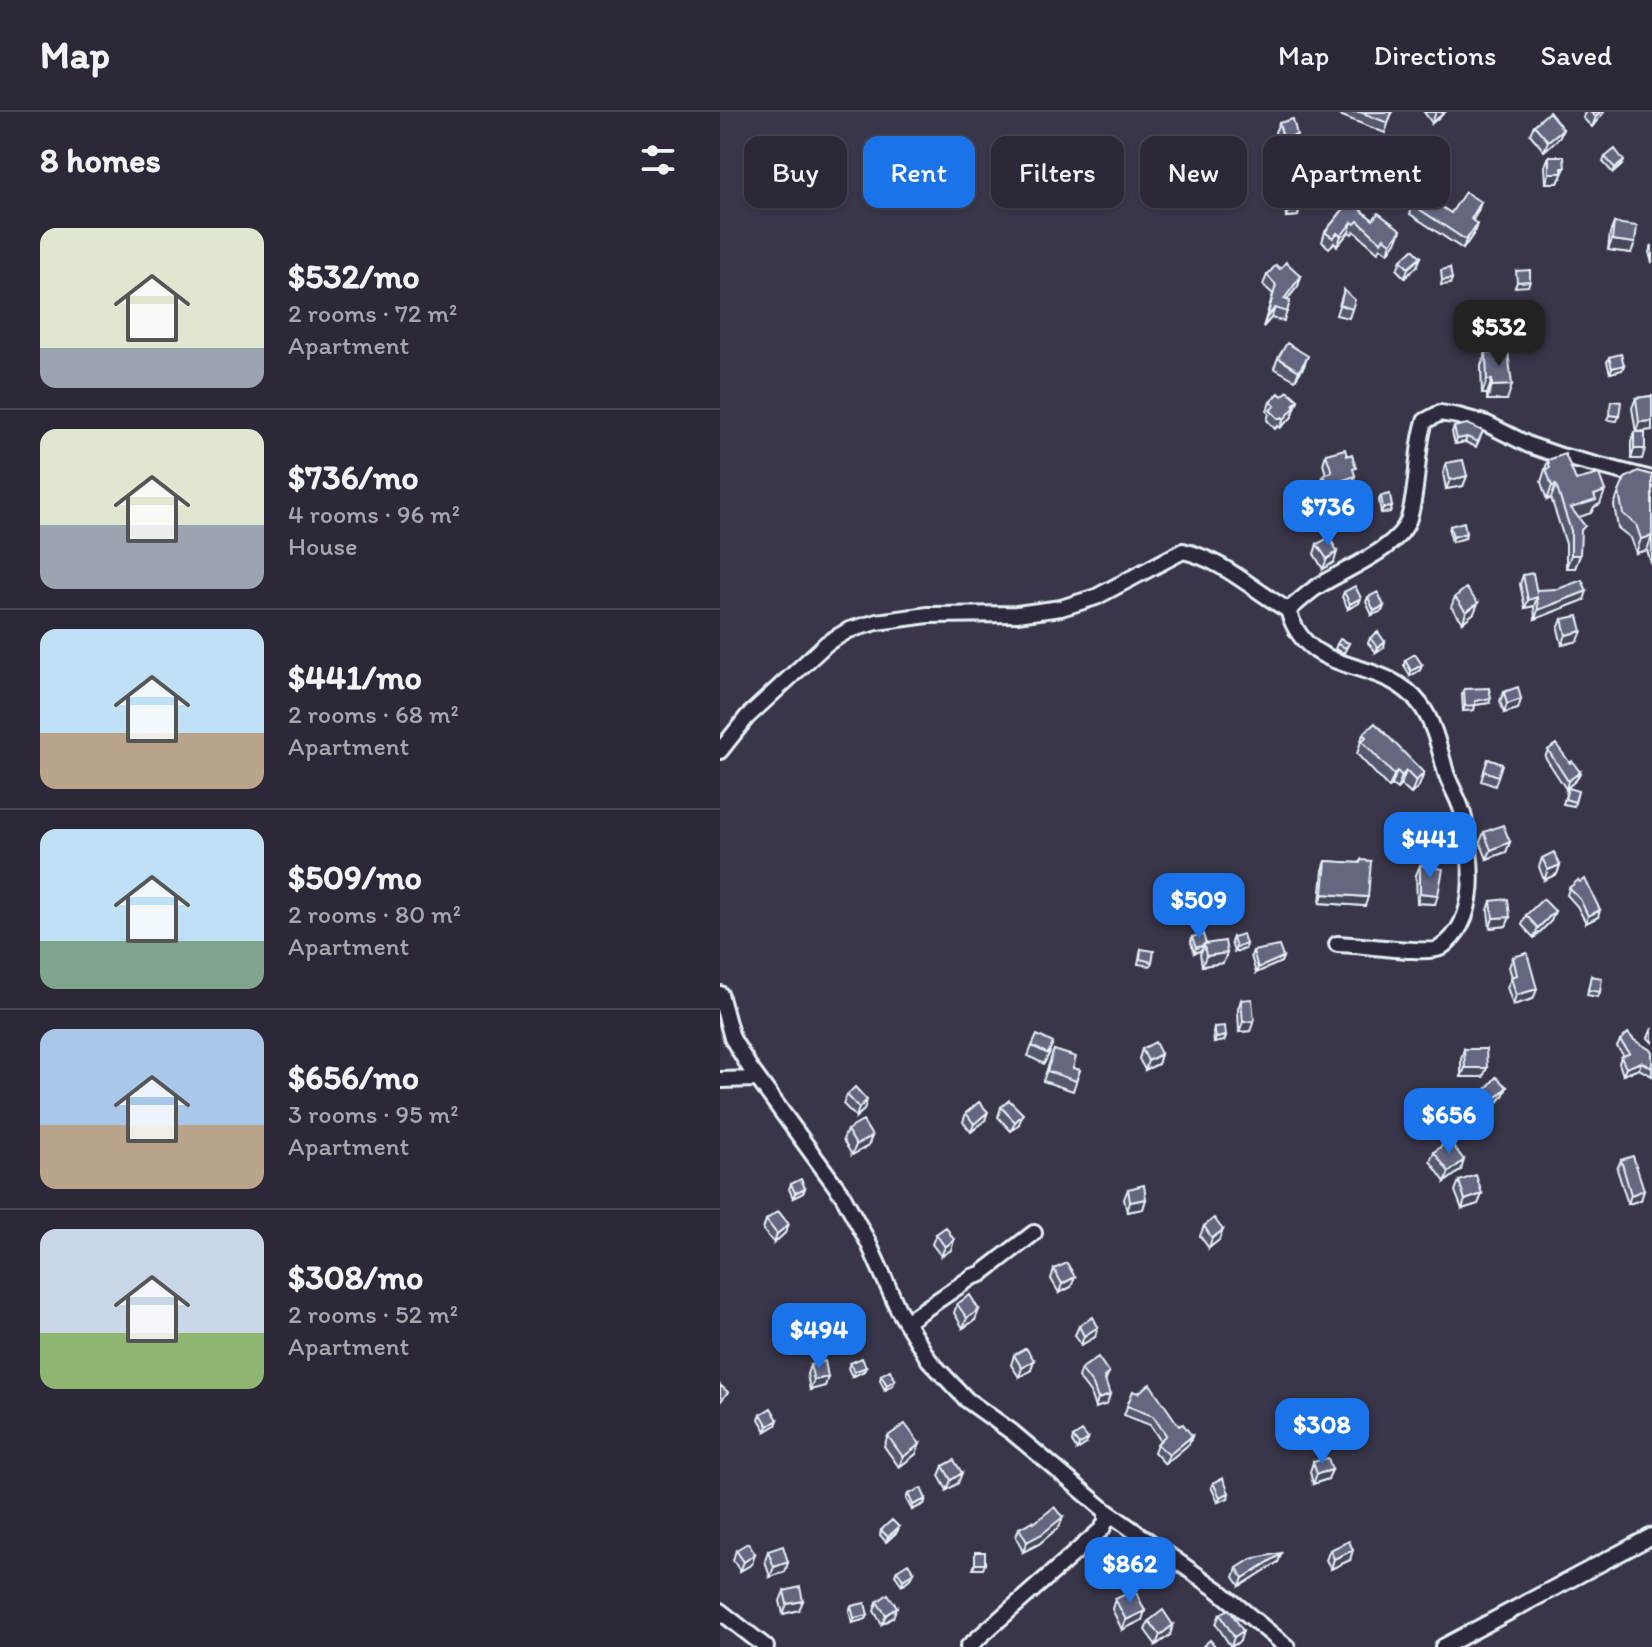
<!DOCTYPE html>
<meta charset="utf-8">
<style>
:root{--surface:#2c2838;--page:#343040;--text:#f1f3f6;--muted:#a6a6ae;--line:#484453;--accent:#1a73e8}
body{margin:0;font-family:Itim,sans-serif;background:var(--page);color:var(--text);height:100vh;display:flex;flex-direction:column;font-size:30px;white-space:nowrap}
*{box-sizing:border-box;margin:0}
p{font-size:26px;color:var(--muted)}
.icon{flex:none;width:44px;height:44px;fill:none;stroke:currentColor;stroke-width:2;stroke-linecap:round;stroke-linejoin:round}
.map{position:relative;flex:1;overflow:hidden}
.details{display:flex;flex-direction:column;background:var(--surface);width:720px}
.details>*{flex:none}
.guide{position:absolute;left:24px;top:24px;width:760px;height:72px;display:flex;gap:16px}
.price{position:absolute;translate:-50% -68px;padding:0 18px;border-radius:16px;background:var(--accent);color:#fff;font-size:26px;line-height:52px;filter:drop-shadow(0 2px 4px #0008)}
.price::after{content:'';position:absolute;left:50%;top:48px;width:24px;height:18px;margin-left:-12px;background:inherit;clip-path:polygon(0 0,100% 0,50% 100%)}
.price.current{background:#222;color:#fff}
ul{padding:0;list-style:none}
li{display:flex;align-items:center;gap:24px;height:200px;padding:0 40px}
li+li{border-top:2px solid var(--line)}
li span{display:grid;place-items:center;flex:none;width:224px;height:160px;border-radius:16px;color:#555}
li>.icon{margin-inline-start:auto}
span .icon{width:96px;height:96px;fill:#fffc;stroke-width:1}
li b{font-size:34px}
h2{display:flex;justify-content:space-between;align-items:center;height:96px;padding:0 40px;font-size:34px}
.pill{padding:0 28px;border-radius:16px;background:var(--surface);box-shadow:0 2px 6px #0004,0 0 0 2px var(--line);font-size:28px;line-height:72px}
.pill.current{background:var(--accent);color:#fff}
header{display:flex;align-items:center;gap:48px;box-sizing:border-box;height:112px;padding:0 40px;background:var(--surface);border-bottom:2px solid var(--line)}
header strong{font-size:38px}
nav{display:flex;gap:44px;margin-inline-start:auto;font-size:28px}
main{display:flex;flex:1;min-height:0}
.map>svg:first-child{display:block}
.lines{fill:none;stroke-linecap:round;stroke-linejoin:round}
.street-casing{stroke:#e8f1f8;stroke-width:20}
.street{stroke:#2f2a3d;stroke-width:14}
.wall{fill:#57586e;stroke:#e8f1f8;stroke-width:2}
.shaded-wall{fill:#47475a;stroke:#e8f1f8;stroke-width:2}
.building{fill:#656680;stroke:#e8f1f8;stroke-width:2}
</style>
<header>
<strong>Map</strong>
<nav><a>Map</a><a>Directions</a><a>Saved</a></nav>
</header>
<main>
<section class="details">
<h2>8 homes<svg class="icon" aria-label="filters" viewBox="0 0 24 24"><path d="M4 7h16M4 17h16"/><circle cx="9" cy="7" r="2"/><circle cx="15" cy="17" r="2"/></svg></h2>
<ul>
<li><span style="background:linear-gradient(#dfe7d0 75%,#9aa5b1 0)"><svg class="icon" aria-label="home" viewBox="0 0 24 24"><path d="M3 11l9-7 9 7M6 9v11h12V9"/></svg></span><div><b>$532/mo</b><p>2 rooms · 72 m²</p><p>Apartment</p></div></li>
<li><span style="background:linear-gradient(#dfe7d0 60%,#9aa5b1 0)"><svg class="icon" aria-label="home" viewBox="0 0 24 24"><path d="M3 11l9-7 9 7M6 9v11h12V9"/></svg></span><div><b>$736/mo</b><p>4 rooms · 96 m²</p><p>House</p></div></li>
<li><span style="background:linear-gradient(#bfe0f5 65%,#b9a48a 0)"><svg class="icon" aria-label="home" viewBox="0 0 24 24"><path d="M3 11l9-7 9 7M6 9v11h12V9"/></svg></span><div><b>$441/mo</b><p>2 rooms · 68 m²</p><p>Apartment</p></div></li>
<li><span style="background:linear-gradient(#bfe0f5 70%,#7fa58c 0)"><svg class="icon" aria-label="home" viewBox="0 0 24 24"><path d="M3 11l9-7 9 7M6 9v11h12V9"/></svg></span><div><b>$509/mo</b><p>2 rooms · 80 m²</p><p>Apartment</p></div></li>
<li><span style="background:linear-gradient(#a9c7e8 60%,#b9a48a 0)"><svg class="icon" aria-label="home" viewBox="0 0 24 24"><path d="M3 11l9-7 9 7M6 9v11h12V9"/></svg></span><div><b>$656/mo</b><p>3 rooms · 95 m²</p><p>Apartment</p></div></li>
<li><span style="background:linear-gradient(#c9d6e8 65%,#8fb573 0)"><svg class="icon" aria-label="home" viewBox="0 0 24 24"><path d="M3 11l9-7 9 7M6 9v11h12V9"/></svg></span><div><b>$308/mo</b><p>2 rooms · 52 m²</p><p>Apartment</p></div></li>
</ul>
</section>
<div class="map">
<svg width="932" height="1535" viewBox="0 0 932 1535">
<rect width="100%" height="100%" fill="#3a364a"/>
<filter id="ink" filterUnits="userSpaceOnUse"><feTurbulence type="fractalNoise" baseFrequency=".0125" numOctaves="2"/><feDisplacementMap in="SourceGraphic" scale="16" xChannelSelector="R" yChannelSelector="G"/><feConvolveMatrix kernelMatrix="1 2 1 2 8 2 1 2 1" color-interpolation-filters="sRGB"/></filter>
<g filter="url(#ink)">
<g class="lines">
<defs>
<path id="street" d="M568,498C589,569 660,541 700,592C714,610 720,639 726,661C731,676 741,690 744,706C752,747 761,809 720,836C709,843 636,832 617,832
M0,639L27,605L107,531L129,518L157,510L208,503L297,502L341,496L376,485L463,439C503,448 533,478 568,498C578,491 587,481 597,475C622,458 680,437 689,406C699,374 695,341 705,309L720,301L738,304L767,312L809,333L841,344L932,367
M0,882L12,926L30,956L123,1084L148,1130L178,1197L209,1248L247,1288L292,1320L386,1399V1409L382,1417L248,1535
M0,968L37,967
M186,1210L252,1165L261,1162L314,1121
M386,1399L498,1478L567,1535
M0,1499L46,1535
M723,1535L932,1424"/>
</defs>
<use href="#street" class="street-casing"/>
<use href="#street" class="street"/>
</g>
<path class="wall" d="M612,0H672L665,21Z
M704,0H725L712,11Z
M865,0H884L872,15L863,6Z
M559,11L577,23L573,33L559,36L555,20Z
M814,13L843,17L839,26L824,39L810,22Z
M829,44L841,66H840L838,71H826L825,54Z
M885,45L902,53L893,61L883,50Z
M623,75L616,89L607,83L608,78Z
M567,86L579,99L578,104L566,105L565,91Z
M630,89L653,108L681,118L677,128L668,141L661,136L658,140L634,119L632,122L629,120L617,134L614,131L609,136L602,130L605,120Z
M761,90L758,99L753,108L754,121L743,137L690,102L693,93L731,101Z
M894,111L911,141L888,138L890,121Z
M932,133V151L929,140Z
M701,145L697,154L685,166L677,158L681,148Z
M560,157L581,164L578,174L567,188L570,189L564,209L551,206L543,215L553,182L543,173L547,163Z
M624,178L632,197L629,206L616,203Z
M766,240L787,288H767V282H762L761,254Z
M889,245L904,253L902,258L890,261L887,250Z
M558,246L584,254L575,268L554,256Z
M562,284L578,288L572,305L560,316L558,314L555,317L547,308L549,302L547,299L550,290Z
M932,284L918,320L922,347H911V330L914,320H916L912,296L916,286Z
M734,315L763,319L756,335L745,330L735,332L732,320Z
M606,342L634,361L635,364L632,373L605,382L600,372L604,363L606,362L603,352Z
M828,348L856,368L880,392L874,395L871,401L858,405L860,427V443L855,456H846V432L831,386L827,388L821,370Z
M726,351L747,364L743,374L726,377L723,361Z
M932,363V454L927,438L916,441L911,426L898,416L894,393L899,380Z
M661,384L672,395L670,400L661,401L659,388Z
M730,414L745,426L732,430L729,419Z
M597,432L614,450L603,457L594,442Z
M803,463L816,479L838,477L864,488L815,507L814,494L805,496L800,472Z
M624,480L641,486L639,491L628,497L622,485Z
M648,485L664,494L662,499L652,503L646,490Z
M735,485L758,491L754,501L743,510L731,495Z
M842,507L858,529L842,533L838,517Z
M650,526L664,535L656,540L648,531Z
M629,531L624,541L615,537L617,532Z
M685,548L702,553L700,558L690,564L684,553Z
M744,577L769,591L755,593L754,598L743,599L742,582Z
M784,580L801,587L798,597L784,601L780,589Z
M643,622L704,661L699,674L691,682L681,673L677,677L672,673L669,676L637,642Z
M828,638L860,660L857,667L846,677L825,645Z
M768,647L782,652L775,674L761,669Z
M848,676L858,679L854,694L843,692Z
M764,720L790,730L786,740L767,747L760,730Z
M822,746L840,753L837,762L824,768L819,755Z
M641,748L645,794L600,791L603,758L606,749L639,751Z
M700,753L715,792L697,791L696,763Z
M849,776L878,805L866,811L857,794L847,783Z
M771,789L790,805L786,814L770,816L768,798Z
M835,799L831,809L814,826L802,813L806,803Z
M472,825L507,841L503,851L482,854L480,842L482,838L474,841L471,830Z
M513,825L525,837L514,840L511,830Z
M421,837L432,850L430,854L418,852Z
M533,839L563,845L561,850L536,861L531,844Z
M793,845L817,877L813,887L793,893L787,875L792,865L789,855Z
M871,864L880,880L878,885L867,883Z
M521,888L530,919L519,920L518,897Z
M494,915L506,924L504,929L494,931L493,920Z
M932,916V930L928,926Z
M914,928L932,939V964L919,957L903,963L899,951L901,945L904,944L897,935L900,929Z
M312,934L330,940L324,952L308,944Z
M422,937L441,942L438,952L425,958L419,947Z
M744,937L763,965H741V947Z
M334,938L353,956L360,958L353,979L323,969Z
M787,975L783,984L773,996L762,987L766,977Z
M127,983L144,998L136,1005L123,992Z
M281,995L299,1012L291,1019L278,1005Z
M246,1001L265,1008L251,1020L243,1010Z
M127,1018L152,1024L148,1034L132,1043L123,1028Z
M714,1040L741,1058L725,1070L710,1049Z
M901,1048L924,1078L921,1088L908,1092L897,1057Z
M739,1069L762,1082L758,1092L742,1097L735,1079Z
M71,1072L85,1076L83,1081L73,1086L69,1077Z
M408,1077L426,1087L423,1097L407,1100L404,1087Z
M46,1108L65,1121L54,1131L43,1118Z
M484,1114L499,1128L489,1136L480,1124Z
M216,1122L234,1128L231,1138L221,1144L212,1132Z
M334,1157L351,1175L339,1181L331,1167Z
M237,1192L255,1208L243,1216L234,1201Z
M359,1214L375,1225L361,1233L355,1223Z
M294,1243L311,1258L299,1265L291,1253Z
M130,1251L146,1255L144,1259L132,1265L128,1256Z
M90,1253L108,1265L105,1274L90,1278L87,1262Z
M361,1257L389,1261L385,1270L387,1292L375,1296L370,1281L358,1265Z
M161,1263L173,1273L165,1278L160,1268Z
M413,1279L472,1324L469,1332L445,1352L434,1340L437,1332L440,1328L430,1313L404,1303Z
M41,1302L56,1313L46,1319L39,1307Z
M597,1312L609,1324L598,1326L596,1317Z
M168,1324L196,1342L179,1355L164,1334Z
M353,1325L366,1332L357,1338L352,1330Z
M593,1350L608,1367L593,1372L590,1360Z
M223,1354L238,1371L227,1378L219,1364Z
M493,1371L508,1386L498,1390L491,1375Z
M188,1382L204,1392L192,1398L186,1387Z
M314,1411L339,1415L319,1432L303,1440L296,1425L299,1416Z
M179,1415L177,1420L166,1430L160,1423L161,1418Z
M16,1438L32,1452L20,1459L13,1448Z
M610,1438L630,1448L611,1457L606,1448Z
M48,1439L68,1450L65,1460L50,1465L45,1449Z
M561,1442L558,1450L520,1474L514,1465L517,1456Z
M177,1458L192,1465L182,1473L175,1463Z
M64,1479L79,1498L63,1502L60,1489Z
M395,1487L422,1508L402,1518L392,1497Z
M157,1490L173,1505L162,1512L154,1499Z
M131,1494L148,1503L146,1507L132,1511L129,1499Z
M500,1502L520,1529L511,1535L496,1512Z
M429,1509L450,1523L436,1533L425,1518Z"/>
<path class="shaded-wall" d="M716,0H725L712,11Z
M880,0H884L872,15L876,5Z
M843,17L839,26L824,39L828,29Z
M577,23L573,33L559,36L563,26Z
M904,49L902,53L893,61L895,56Z
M585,56L597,57L595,61H583Z
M842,56H845L838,71H826L829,61Z
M579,99L578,104L566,105L568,100Z
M632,110L629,120L617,134L621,124Z
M757,112L754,121L743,137L746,128Z
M681,118L677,128L668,141L671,131Z
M892,128L915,131L911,141L888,138Z
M701,145L697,154L685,166L688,156Z
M581,164L578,174L560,196L564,187Z
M732,167L730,172L721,173L722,168Z
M810,169L808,174L795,175L797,170Z
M555,196L551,206L543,215L547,205Z
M588,244L584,254L575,268L579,259Z
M904,253L902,258L890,261L892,256Z
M767,268H772L767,282H762Z
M792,273L787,288H767L772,274Z
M578,288L572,305L560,316L564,307Z
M889,303L899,304L897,309L887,308Z
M932,309V318L916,320L919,310Z
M747,325L745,330L735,332L737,327Z
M914,337H925L922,347H911Z
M635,364L632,373L605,382L608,373Z
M747,364L743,374L726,377L730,368Z
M836,373L831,386L827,388L832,374Z
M885,379L880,392L874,395L871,401L848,409L851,396L874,383Z
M672,395L670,400L661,401L663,396Z
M746,421L745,426L732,430L733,425Z
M932,424L927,438L916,441L921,427Z
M617,440L614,450L603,457L607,447Z
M851,443H860L855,456H846Z
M867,479L864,488L815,507L818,498Z
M817,485L814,494L805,496L808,488Z
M641,486L639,491L628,497L630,492Z
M758,491L754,501L743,510L746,500Z
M664,494L662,499L652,503L654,499Z
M862,519L858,529L842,533L846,523Z
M665,530L664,535L656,540L658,536Z
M702,553L700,558L690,564L691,559Z
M771,586L769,591L755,593L754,598L743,599L745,594L755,589Z
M801,587L798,597L784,601L787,592Z
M677,659L672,673L669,676L674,663Z
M686,659L681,673L677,677L682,664Z
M860,660L857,667L846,677L848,669Z
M704,661L699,674L691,682L696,669Z
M790,730L786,740L767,747L771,738Z
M840,753L837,762L824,768L828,758Z
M700,781L718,783L715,792L697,791Z
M603,782L648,785L645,794L600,791Z
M880,798L878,805L866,811L868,804Z
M835,799L831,809L814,826L818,816Z
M790,805L786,814L770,816L773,806Z
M526,832L525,837L514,840L516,835Z
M483,834L482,838L474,841L476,836Z
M507,841L503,851L482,854L486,844Z
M563,845L561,850L536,861L538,856Z
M817,877L813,887L793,893L796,883Z
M534,909L530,919L519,920L523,910Z
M506,924L504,929L494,931L496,926Z
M441,942L438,952L425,958L428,949Z
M921,950L919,957L903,963L906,956Z
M745,956H767L763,965H741Z
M787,975L783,984L773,996L776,986Z
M147,988L144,998L136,1005L139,996Z
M268,1000L265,1008L251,1020L254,1012Z
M303,1002L299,1012L291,1019L295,1010Z
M152,1024L148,1034L132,1043L136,1033Z
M744,1048L741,1058L725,1070L729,1060Z
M85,1076L83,1081L73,1086L75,1081Z
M924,1078L921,1088L908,1092L911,1083Z
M762,1082L758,1092L742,1097L745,1088Z
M426,1087L423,1097L407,1100L410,1090Z
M69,1112L65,1121L54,1131L57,1122Z
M503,1118L499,1128L489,1136L492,1126Z
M234,1128L231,1138L221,1144L225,1135Z
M355,1165L351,1175L339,1181L342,1172Z
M259,1198L255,1208L243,1216L247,1206Z
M378,1215L375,1225L361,1233L364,1224Z
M314,1248L311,1258L299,1265L302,1256Z
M146,1255L144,1259L132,1265L134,1260Z
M108,1265L105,1274L90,1278L94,1268Z
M175,1268L173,1273L165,1278L167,1273Z
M390,1283L387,1292L375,1296L378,1287Z
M58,1308L56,1313L46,1319L48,1314Z
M610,1319L609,1324L598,1326L600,1321Z
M472,1324L469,1332L445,1352L449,1343Z
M368,1327L366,1332L357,1338L359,1333Z
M200,1332L196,1342L179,1355L183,1345Z
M612,1358L608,1367L593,1372L597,1362Z
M242,1361L238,1371L227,1378L231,1368Z
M509,1381L508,1386L498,1390L500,1385Z
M206,1387L204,1392L192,1398L193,1393Z
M343,1405L339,1415L319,1432L303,1440L307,1430Z
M179,1415L177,1420L166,1430L168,1425Z
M633,1438L630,1448L611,1457L614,1447Z
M35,1442L32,1452L20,1459L24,1450Z
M561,1442L558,1450L520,1474L523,1466Z
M68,1450L65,1460L50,1465L54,1455Z
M255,1452H265L263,1457H253Z
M194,1460L192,1465L182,1473L183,1468Z
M83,1489L79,1498L63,1502L67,1492Z
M177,1495L173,1505L162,1512L166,1503Z
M425,1499L422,1508L402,1518L406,1508Z
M148,1503L146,1507L132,1511L134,1506Z
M453,1513L450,1523L436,1533L440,1523Z
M523,1519L520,1529L511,1535L514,1525Z"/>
<path class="building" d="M640,0H672L668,11Z
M829,0L843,17L828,29L814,13Z
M870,0H880L876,5Z
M573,7L577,23L563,26L559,11Z
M895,37L904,49L895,56L885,45Z
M829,44H844L845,56H842V61H829Z
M585,45H597V57L585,56Z
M613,69L623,75L618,84L608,78Z
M745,80L761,90L751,107L757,112L746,128L693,93L702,82L731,101Z
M578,85L579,99L568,100L567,86Z
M630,89L653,108L658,101L681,118L671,131L664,126L661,130L638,109L635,112L632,110L621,124L617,121L613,126L605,120Z
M894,111L917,114L915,131L892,128Z
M693,137L701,145L688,156L681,148Z
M566,150L581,164L564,187L570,189L567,200L555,196L547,205L556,173L547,163L556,153L560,157Z
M730,156L732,167L722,168L721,158Z
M810,158V169L797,170L796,159Z
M624,178L635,188L632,197L620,193Z
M567,231L588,244L579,259L558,246Z
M788,239L792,273L772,274V268H767L766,240Z
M901,242L904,253L892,256L889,245Z
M568,279L578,288L573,293L575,295L564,307L562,305L559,307L550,298L555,294L550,290L559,281L562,284Z
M932,284V309L919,310L916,286Z
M891,289L901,290L899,304L889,303Z
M747,312L763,319L758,330L747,325L737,327L734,315Z
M914,320H925V337H914Z
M625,337L627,344L632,342L636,356L633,357L635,364L608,373L604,363L612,360L606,342Z
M845,342L856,368L879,362L885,379L874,383L876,388L851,396L865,414L861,418L860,443H851V419L836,373L832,374L826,357L830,356L828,348Z
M743,348L747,364L730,368L726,351Z
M918,359L932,363V424L921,427L916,412L903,402L899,380L905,366Z
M670,382L672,395L663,396L661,384Z
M744,410L746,421L733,425L730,414Z
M610,425L617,440L607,447L597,432Z
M813,461L817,482V478L838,477L862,468L867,479L818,498L817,485L808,488L803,463Z
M635,474L641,486L630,492L624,480Z
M746,476L758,491L746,500L735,485Z
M658,480L664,494L654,499L648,485Z
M858,504L862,519L846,523L842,507Z
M658,520L665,530L658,536L650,526Z
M620,527L629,531L626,536L617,532Z
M695,542L702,553L691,559L685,548Z
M798,575L801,587L787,592L784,580Z
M769,576L771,586L755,589V593L745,594L744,577Z
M655,611L704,661L696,669L686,659L682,664L677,659L674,663L642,629L646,625L643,622Z
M836,632L850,651L852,649L860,660L848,669L828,638Z
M768,647L782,652L778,664L764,659Z
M848,676L858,679L855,690L845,687Z
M783,713L790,730L771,738L764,720Z
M834,740L840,753L828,758L822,746Z
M641,748L651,749L648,785L603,782L606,749L640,751Z
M700,753L723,757L718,783L700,781Z
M865,767L880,798L868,804L860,787L849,776L858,768L860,770Z
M788,787L790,805L773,806L771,789Z
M823,787L835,799L818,816L806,803Z
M483,822L486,832L476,836L472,825Z
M523,822L526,832L516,835L513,825Z
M505,829L507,841L486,844L484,832Z
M559,834L563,845L538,856L533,839Z
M421,837L434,839L432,850L420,847Z
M807,841L817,877L796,883L791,865L797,863L793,845Z
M871,864L882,866L880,880L868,878Z
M532,887L534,909L523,910L521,888Z
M505,914L506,924L496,926L494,915Z
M908,921L914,928L932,939V956L921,950L906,956L901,945L910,941L900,929Z
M317,923L333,931L328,942L312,934Z
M435,930L441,942L428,949L422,937Z
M744,937H766L767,956H745Z
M334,938L356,945L353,956L360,958L356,969L327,959Z
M776,965L787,975L776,986L766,977Z
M135,975L147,988L139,996L127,983Z
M289,988L303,1002L295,1010L281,995Z
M259,990L268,1000L254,1012L246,1001Z
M143,1009L152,1024L136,1033L127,1018Z
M729,1028L744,1048L729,1060L714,1040Z
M913,1044L924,1078L911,1083L901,1048Z
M756,1063L762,1082L745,1088L739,1069Z
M81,1067L85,1076L75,1081L71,1072Z
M424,1073L426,1087L410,1090L408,1077Z
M58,1099L69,1112L57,1122L46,1108Z
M494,1106L503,1118L492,1126L484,1114Z
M226,1115L234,1128L225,1135L216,1122Z
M347,1151L355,1165L342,1172L334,1157Z
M250,1183L259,1198L247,1206L237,1192Z
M373,1205L378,1215L364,1224L359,1214Z
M306,1236L314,1248L302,1256L294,1243Z
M378,1245L389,1261L384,1265L390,1283L378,1287L373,1273L361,1257Z
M142,1246L146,1255L134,1260L130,1251Z
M105,1249L108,1265L94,1268L90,1253Z
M170,1258L175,1268L167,1273L161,1263Z
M430,1272L459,1314L463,1312L472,1324L449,1343L437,1332L446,1323L433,1304L407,1294L413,1279L418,1281Z
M0,1273L8,1280L0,1290Z
M51,1296L58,1308L48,1314L41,1302Z
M608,1309L610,1319L600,1321L597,1312Z
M185,1312L200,1332L183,1345L168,1324Z
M362,1319L368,1327L359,1333L353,1325Z
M608,1346L612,1358L597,1362L593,1350Z
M234,1348L242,1361L231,1368L223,1354Z
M503,1366L509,1381L500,1385L493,1371Z
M201,1376L206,1387L193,1393L188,1382Z
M334,1395L343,1405L322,1422L307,1430L299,1416L313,1409L314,1411Z
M172,1408L179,1415L168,1425L161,1418Z
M629,1429L633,1438L614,1447L610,1438Z
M28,1431L35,1442L24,1450L16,1438Z
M63,1434L68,1450L54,1455L48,1439Z
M255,1440H265V1452H255Z
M561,1441V1442L523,1466L517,1456L531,1447Z
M188,1451L194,1460L183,1468L177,1458Z
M80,1475L83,1489L67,1492L64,1479Z
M415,1478L425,1499L406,1508L395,1487Z
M168,1482L177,1495L166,1503L157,1490Z
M145,1491L148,1503L134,1506L131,1494Z
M509,1497L523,1519L514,1525L500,1502Z
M443,1498L453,1513L440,1523L429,1509Z
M490,1528L496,1535H482Z"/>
</g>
</svg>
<b class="price current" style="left:779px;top:256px">$532</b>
<b class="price" style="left:608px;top:436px">$736</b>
<b class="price" style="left:710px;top:768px">$441</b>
<b class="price" style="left:479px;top:829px">$509</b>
<b class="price" style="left:729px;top:1044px">$656</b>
<b class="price" style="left:99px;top:1259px">$494</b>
<b class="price" style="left:602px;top:1354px">$308</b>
<b class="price" style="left:410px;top:1493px">$862</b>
<div class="guide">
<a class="pill">Buy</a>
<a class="pill current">Rent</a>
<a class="pill">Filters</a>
<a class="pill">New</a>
<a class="pill">Apartment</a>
</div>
</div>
</main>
